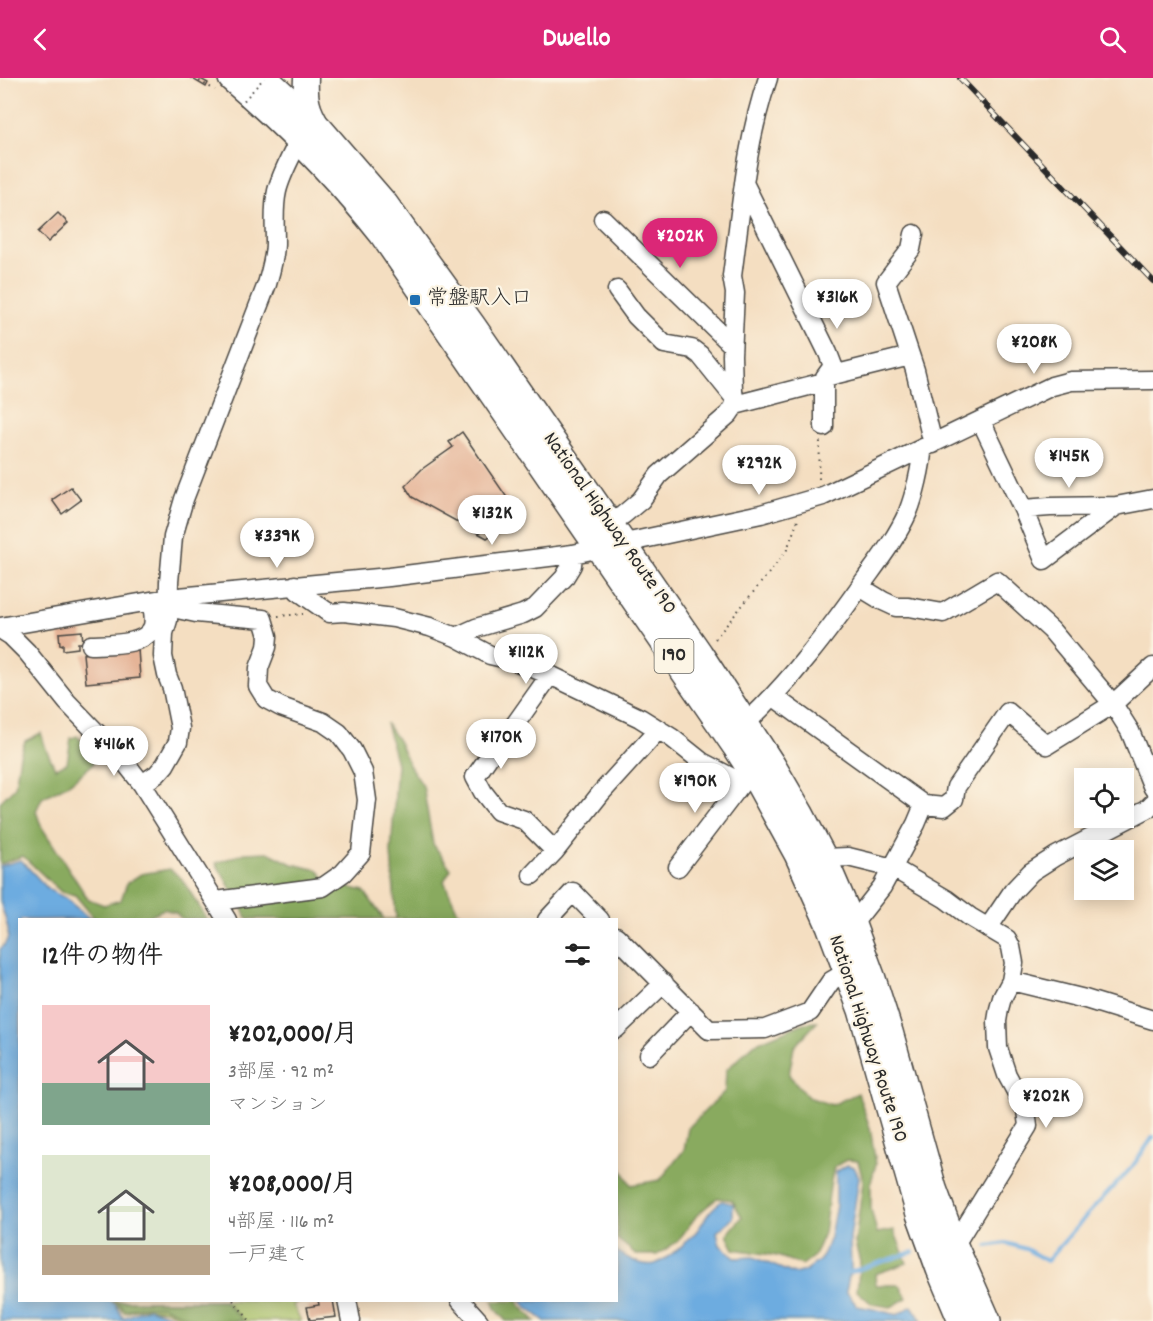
<!DOCTYPE html>
<html lang="ja">
<meta charset="utf-8">
<style>
:root{--surface:#fff;--page:#f6f6f6;--text:#222;--muted:#767676;--accent:#db2777}
body{margin:0;font-family:Dekko,"Klee One",sans-serif;background:var(--page);color:var(--text);height:100vh;display:flex;flex-direction:column;font-size:22px;white-space:nowrap}
*{box-sizing:border-box;margin:0}
p{font-size:20px;color:var(--muted)}
.icon{flex:none;width:33px;height:33px;fill:none;stroke:currentColor;stroke-width:2;stroke-linecap:round;stroke-linejoin:round}
.map{position:relative;flex:1;overflow:hidden}
.drawer{position:absolute;left:18px;top:840px;width:600px;height:384px;display:flex;flex-direction:column;background:var(--surface);border-radius:0px;box-shadow:0 3px 15px #0003}
.drawer>*{flex:none}
.tools{position:absolute;left:1074px;top:690px;display:grid;gap:12px}
.tools a{display:grid;place-items:center;width:60px;height:60px;border-radius:0px;background:var(--surface);box-shadow:0 3px 15px #0003;font-size:30px}
.price{position:absolute;translate:-50% -51px;padding:0 14px;border-radius:21px;background:#fff;color:#222;font-size:20px;line-height:39px;filter:drop-shadow(0 2px 3px #0008)}
.price::after{content:'';position:absolute;left:50%;top:36px;width:18px;height:14px;margin-left:-9px;background:inherit;clip-path:polygon(0 0,100% 0,50% 100%)}
.price.selected{background:var(--accent);color:#fff}
ul{padding:0;list-style:none}
li{display:flex;align-items:center;gap:18px;height:150px;padding:0 24px}
li span{display:grid;place-items:center;flex:none;width:168px;height:120px;border-radius:0px;color:#555}
li>.icon{margin-inline-start:auto}
span .icon{width:72px;height:72px;fill:#fffc;stroke-width:1}
li b{font-size:26px}
h2{display:flex;justify-content:space-between;align-items:center;height:72px;padding:0 24px;font-size:26px}
header{display:flex;justify-content:space-between;align-items:center;height:78px;padding:0 24px;background:var(--accent);color:#fff;font-size:27px;font-weight:700}
.map>svg:first-child{display:block}
.green{fill:#acc56b;stroke:#6c784b;stroke-width:1.5}
.forest{fill:#89aa5f;stroke:#5a6a45;stroke-width:1.5}
.water{fill:#6dace0;stroke:#4c6c86;stroke-width:1.5}
.lines{fill:none;stroke-linecap:round;stroke-linejoin:round}
.stream{stroke:#6dace0;stroke-width:4}
.building{fill:#e5b497}
.minor-casing{stroke:#494642;stroke-width:21}
.major-casing{stroke:#494642;stroke-width:27}
.highway-casing{stroke:#494642;stroke-width:30}
.path{stroke:#494642;stroke-width:2;stroke-dasharray:1.5 4.5;stroke-linecap:butt}
.minor{stroke:#fff;stroke-width:18}
.major{stroke:#fff;stroke-width:24}
.highway{stroke:#fff;stroke-width:27}
.rail-casing{stroke:#2b2b2b;stroke-width:6}
.rail{stroke:#fcf5e5;stroke-width:4;stroke-dasharray:11;stroke-linecap:butt}
.path-bridge{stroke:#494642;stroke-width:2;stroke-dasharray:1.5 4.5;stroke-linecap:butt}
.poi-dot{fill:#1f6fb2;stroke:#fcf5e5;stroke-width:2}
.labels{text-anchor:middle;dominant-baseline:central;stroke-width:4.5;stroke-linejoin:round;paint-order:stroke}
.shield{fill:#fcf5e5;stroke:#6a6863;stroke-width:1.5}
.shield-label{font-size:20px;font-weight:bold;fill:#2b2b2b}
.poi-label{font-size:21px;fill:#2b2b2b;stroke:#fcf5e5;text-anchor:start}
.street-label{font-size:21px;fill:#2b2b2b;stroke:#fcf5e5}
</style>
<header><svg class="icon" aria-label="back" viewBox="0 0 24 24"><path d="M15 5l-7 7 7 7"/></svg>Dwello<svg class="icon" aria-label="search" viewBox="0 0 24 24"><circle cx="10" cy="10" r="6"/><path d="M15 15l6 6"/></svg></header>
<div class="map">
<svg width="1153" height="1243" viewBox="0 0 1153 1243">
<rect width="100%" height="100%" fill="#fcf5e5"/>
<filter id="ink" filterUnits="userSpaceOnUse"><feTurbulence type="fractalNoise" baseFrequency=".0167" numOctaves="2"/><feDisplacementMap in="SourceGraphic" scale="12" xChannelSelector="R" yChannelSelector="G"/><feConvolveMatrix kernelMatrix="1 2 1 2 8 2 1 2 1" color-interpolation-filters="sRGB"/></filter>
<filter id="wash" filterUnits="userSpaceOnUse"><feTurbulence type="fractalNoise" baseFrequency=".008" numOctaves="4" result="noise"/><feDisplacementMap in="SourceGraphic" scale="24" xChannelSelector="R" yChannelSelector="G"/><feGaussianBlur stdDeviation="1.35" result="paint"/><feColorMatrix in="noise" values="0 0 0 0 0 0 0 0 0 0 0 0 0 0 0 0 0 1.4 0 .05"/><feComposite in="paint" operator="in"/></filter>
<g filter="url(#wash)">
<rect width="100%" height="100%" fill="#f4dec1"/>
<path class="green" d="M113,1223H299L293,1227L301,1243H190L165,1232L145,1230L125,1235Z"/>
<path class="forest" d="M386,645L399,664L409,687L423,708L433,766L451,791L444,803L458,834L471,841H248L216,785L245,775L268,774L292,786L318,792L332,810L347,809L364,813L384,841H396L391,774L397,686Z
M41,655L46,671L55,690L67,685L71,660L77,658L95,676L93,686L70,705L42,720L36,733L41,748L88,821L104,827L121,822L127,805L141,796L170,791L182,801L207,841H182L176,835L164,831L142,841H95L75,817L61,814L23,778L0,786V724L15,709L20,677L25,663Z
M817,944L794,969L789,997L808,1019L832,1027L858,1015L870,1050L876,1086L871,1104V1131L877,1155L894,1152L907,1185L875,1196L876,1207H900L907,1220L891,1229L872,1226L857,1213L860,1184L855,1165L863,1103L858,1083L846,1082L834,1089L830,1108L824,1155L814,1178L802,1187L777,1178L734,1171L727,1157L742,1139L732,1122L717,1120L697,1137L678,1163L657,1177H637L617,1161L616,1082L631,1107L660,1102L684,1072L688,1050L725,1013L726,992L754,966L804,945Z
M116,1223H224L244,1243H198L162,1228H144L126,1233Z
M492,1223H518L520,1228L535,1243H506L496,1232Z"/>
<path class="water" d="M21,782L49,812L65,820L90,841L20,842V1222L110,1223L116,1227L123,1240L149,1230L185,1243H0V871C17,858 3,840 0,822C0,812 0,799 0,788Z
M847,1087L854,1089L859,1099L850,1160L851,1189L846,1213L857,1228L873,1231L897,1237L912,1228L922,1243H711C702,1239 690,1240 682,1243H545L527,1230L521,1223L616,1222L617,1173C626,1180 643,1189 655,1186C667,1182 688,1163 696,1154C706,1142 707,1133 722,1123L733,1126V1140L717,1154L720,1167L735,1180L753,1179L794,1196L805,1193L820,1182L825,1173L830,1159L836,1127V1094Z"/>
<g class="lines">
<path class="stream" d="M987,1168L1006,1165L1026,1171L1047,1183L1087,1137L1132,1089L1153,1059
M847,1195L913,1174"/>
</g>
<g id="blocks">
<path class="building" d="M191,0H199L208,5L206,9Z
M58,135L68,145L48,164L38,154Z
M462,354L508,421L500,427L511,443L487,460L412,419L405,408L422,391L453,369L449,364Z
M71,409L81,422L62,436L52,422Z
M82,553L83,565H78V570L63,572V566L60,567L59,555Z
M138,571L140,600L86,605L83,576Z
M318,1222H333L336,1239L310,1242L307,1229L319,1227Z"/>
</g>
</g>
<g filter="url(#ink)">
<use href="#blocks" fill-opacity="0" stroke="#494642" stroke-width="1.5"/>
<g class="lines">
<defs>
<path id="minor" d="M603,141L732,267
M914,156L911,171L886,204L915,292L933,366
M617,212L636,238L664,266L692,271L700,277L733,318
M825,299L910,278
M735,327L824,304L825,299L833,288L828,275L744,105
M981,343L1023,431L1044,482L1116,428L1153,421
M824,349V304
M1023,431L1050,429L1116,428
M600,452L623,437L641,422L659,397L729,336L735,327L733,313L732,277L735,215L732,198C741,132 746,63 768,0
M295,507L298,513L329,535L344,534L394,540L430,549L456,559L490,577L512,582L550,597L640,640L672,660L702,684L742,705L754,696
M168,529L196,535L263,541L268,558L267,569L259,590L258,608L266,621L281,629L323,644L339,655L352,672L363,694L367,722L361,775L343,795L323,809L216,823
M0,549L168,520L389,499L573,476L761,436L823,418L1052,308L1071,303L1153,302
M0,551L11,558L27,574L67,624L123,682L142,706L227,842
M456,559L476,550L523,536L535,530L564,500L572,487L573,476
M91,567C109,566 147,568 153,548C155,539 153,531 151,523
M1153,589L1113,626L1130,653L1153,710
M550,597L516,645L495,670L475,699L483,714L498,733L524,742L555,773
M774,619L924,727L944,729L954,721L956,709L1008,634L1047,667L1113,626L1051,552L997,503L943,535L909,529H896L883,523L860,509
M745,646C790,604 828,554 864,503C880,481 897,459 908,434C914,419 922,388 922,372
M142,706L157,696L165,687L178,664L180,650L172,610L167,597L163,578L164,555L168,542L169,504L173,459L184,421L267,206C271,192 275,179 275,165C275,147 273,130 277,113C281,96 291,79 299,62
M823,780L848,779L893,790L946,821L970,839L1007,861L1011,869L1014,885L1011,903L1085,921L1153,942
M678,789L742,705
M532,797L555,773L601,715L659,651
M547,842L573,814L600,842
M852,847L882,809L916,746L924,727
M988,850L1013,813L1031,794L1056,778L1147,731L1153,725
M616,858L709,952L765,951L810,934L831,903L848,893
M616,951L664,905
M649,977L691,933
M954,1168L1028,1048L1026,1032L1007,997L998,970L997,943L999,931L1002,920L1011,903
M347,1222L351,1243
M460,1222L479,1243"/>
<path id="major" d="M306,0C305,21 307,31 318,49"/>
<path id="highway" d="M232,0C287,47 338,99 383,156L736,668L754,696L798,776L830,847L862,932L920,1136L940,1191L962,1243
M264,0L320,52L384,126L472,248L699,576L772,688L800,736L823,780L852,847L872,901L889,954L933,1111L954,1168L987,1243"/>
</defs>
<use href="#minor" class="minor-casing"/>
<use href="#major" class="major-casing"/>
<use href="#highway" class="highway-casing"/>
<path class="path" d="M194,0L215,12
M819,401L820,362
M278,538L303,536
M715,561L786,474L798,442
M233,1222L250,1243"/>
<use href="#minor" class="minor"/>
<use href="#major" class="major"/>
<use href="#highway" class="highway"/>
<defs>
<path id="rail" d="M960,0L1153,203"/>
</defs>
<use href="#rail" class="rail-casing"/>
<use href="#rail" class="rail"/>
<path class="path-bridge" d="M240,27L264,0"/>
</g>
</g>
<rect class="poi-dot" x="409" y="216" width="12" height="12" rx="3"/>
<g class="labels">
<rect class="shield" x="654.5" y="561" width="39" height="34" rx="4.5"/>
<g class="shield-label">
<text x="674" y="578">190</text>
</g>
<g class="poi-label">
<text x="427" y="222">常盤駅入口</text>
</g>
<g class="street-label">
<text transform="translate(609 446) rotate(55)">National Highway Route 190</text>
<text transform="translate(867 961) rotate(72)">National Highway Route 190</text>
</g>
</g>
</svg>
<div class="tools">
<a><svg class="icon" aria-label="locate" viewBox="0 0 24 24"><circle cx="12" cy="12" r="6"/><path d="M12 2v4M12 18v4M2 12h4M18 12h4"/></svg></a>
<a><svg class="icon" aria-label="layers" viewBox="0 0 24 24"><path d="M12 4l9 5-9 5-9-5zM3 14l9 5 9-5"/></svg></a>
</div>
<b class="price selected" style="left:680px;top:191px">¥202K</b>
<b class="price" style="left:837px;top:252px">¥316K</b>
<b class="price" style="left:1034px;top:297px">¥208K</b>
<b class="price" style="left:1069px;top:411px">¥145K</b>
<b class="price" style="left:759px;top:418px">¥292K</b>
<b class="price" style="left:492px;top:468px">¥132K</b>
<b class="price" style="left:277px;top:491px">¥339K</b>
<b class="price" style="left:526px;top:607px">¥112K</b>
<b class="price" style="left:501px;top:692px">¥170K</b>
<b class="price" style="left:114px;top:699px">¥416K</b>
<b class="price" style="left:695px;top:736px">¥190K</b>
<b class="price" style="left:1046px;top:1051px">¥202K</b>
<section class="drawer">
<h2>12件の物件<svg class="icon" aria-label="filters" viewBox="0 0 24 24"><path d="M4 7h16M4 17h16"/><circle cx="9" cy="7" r="2"/><circle cx="15" cy="17" r="2"/></svg></h2>
<ul>
<li><span style="background:linear-gradient(#f6c9c9 65%,#7fa58c 0)"><svg class="icon" aria-label="home" viewBox="0 0 24 24"><path d="M3 11l9-7 9 7M6 9v11h12V9"/></svg></span><div><b>¥202,000/月</b><p>3部屋 · 92 m²</p><p>マンション</p></div></li>
<li><span style="background:linear-gradient(#dfe7d0 75%,#b9a48a 0)"><svg class="icon" aria-label="home" viewBox="0 0 24 24"><path d="M3 11l9-7 9 7M6 9v11h12V9"/></svg></span><div><b>¥208,000/月</b><p>4部屋 · 116 m²</p><p>一戸建て</p></div></li>
</ul>
</section>
</div>
